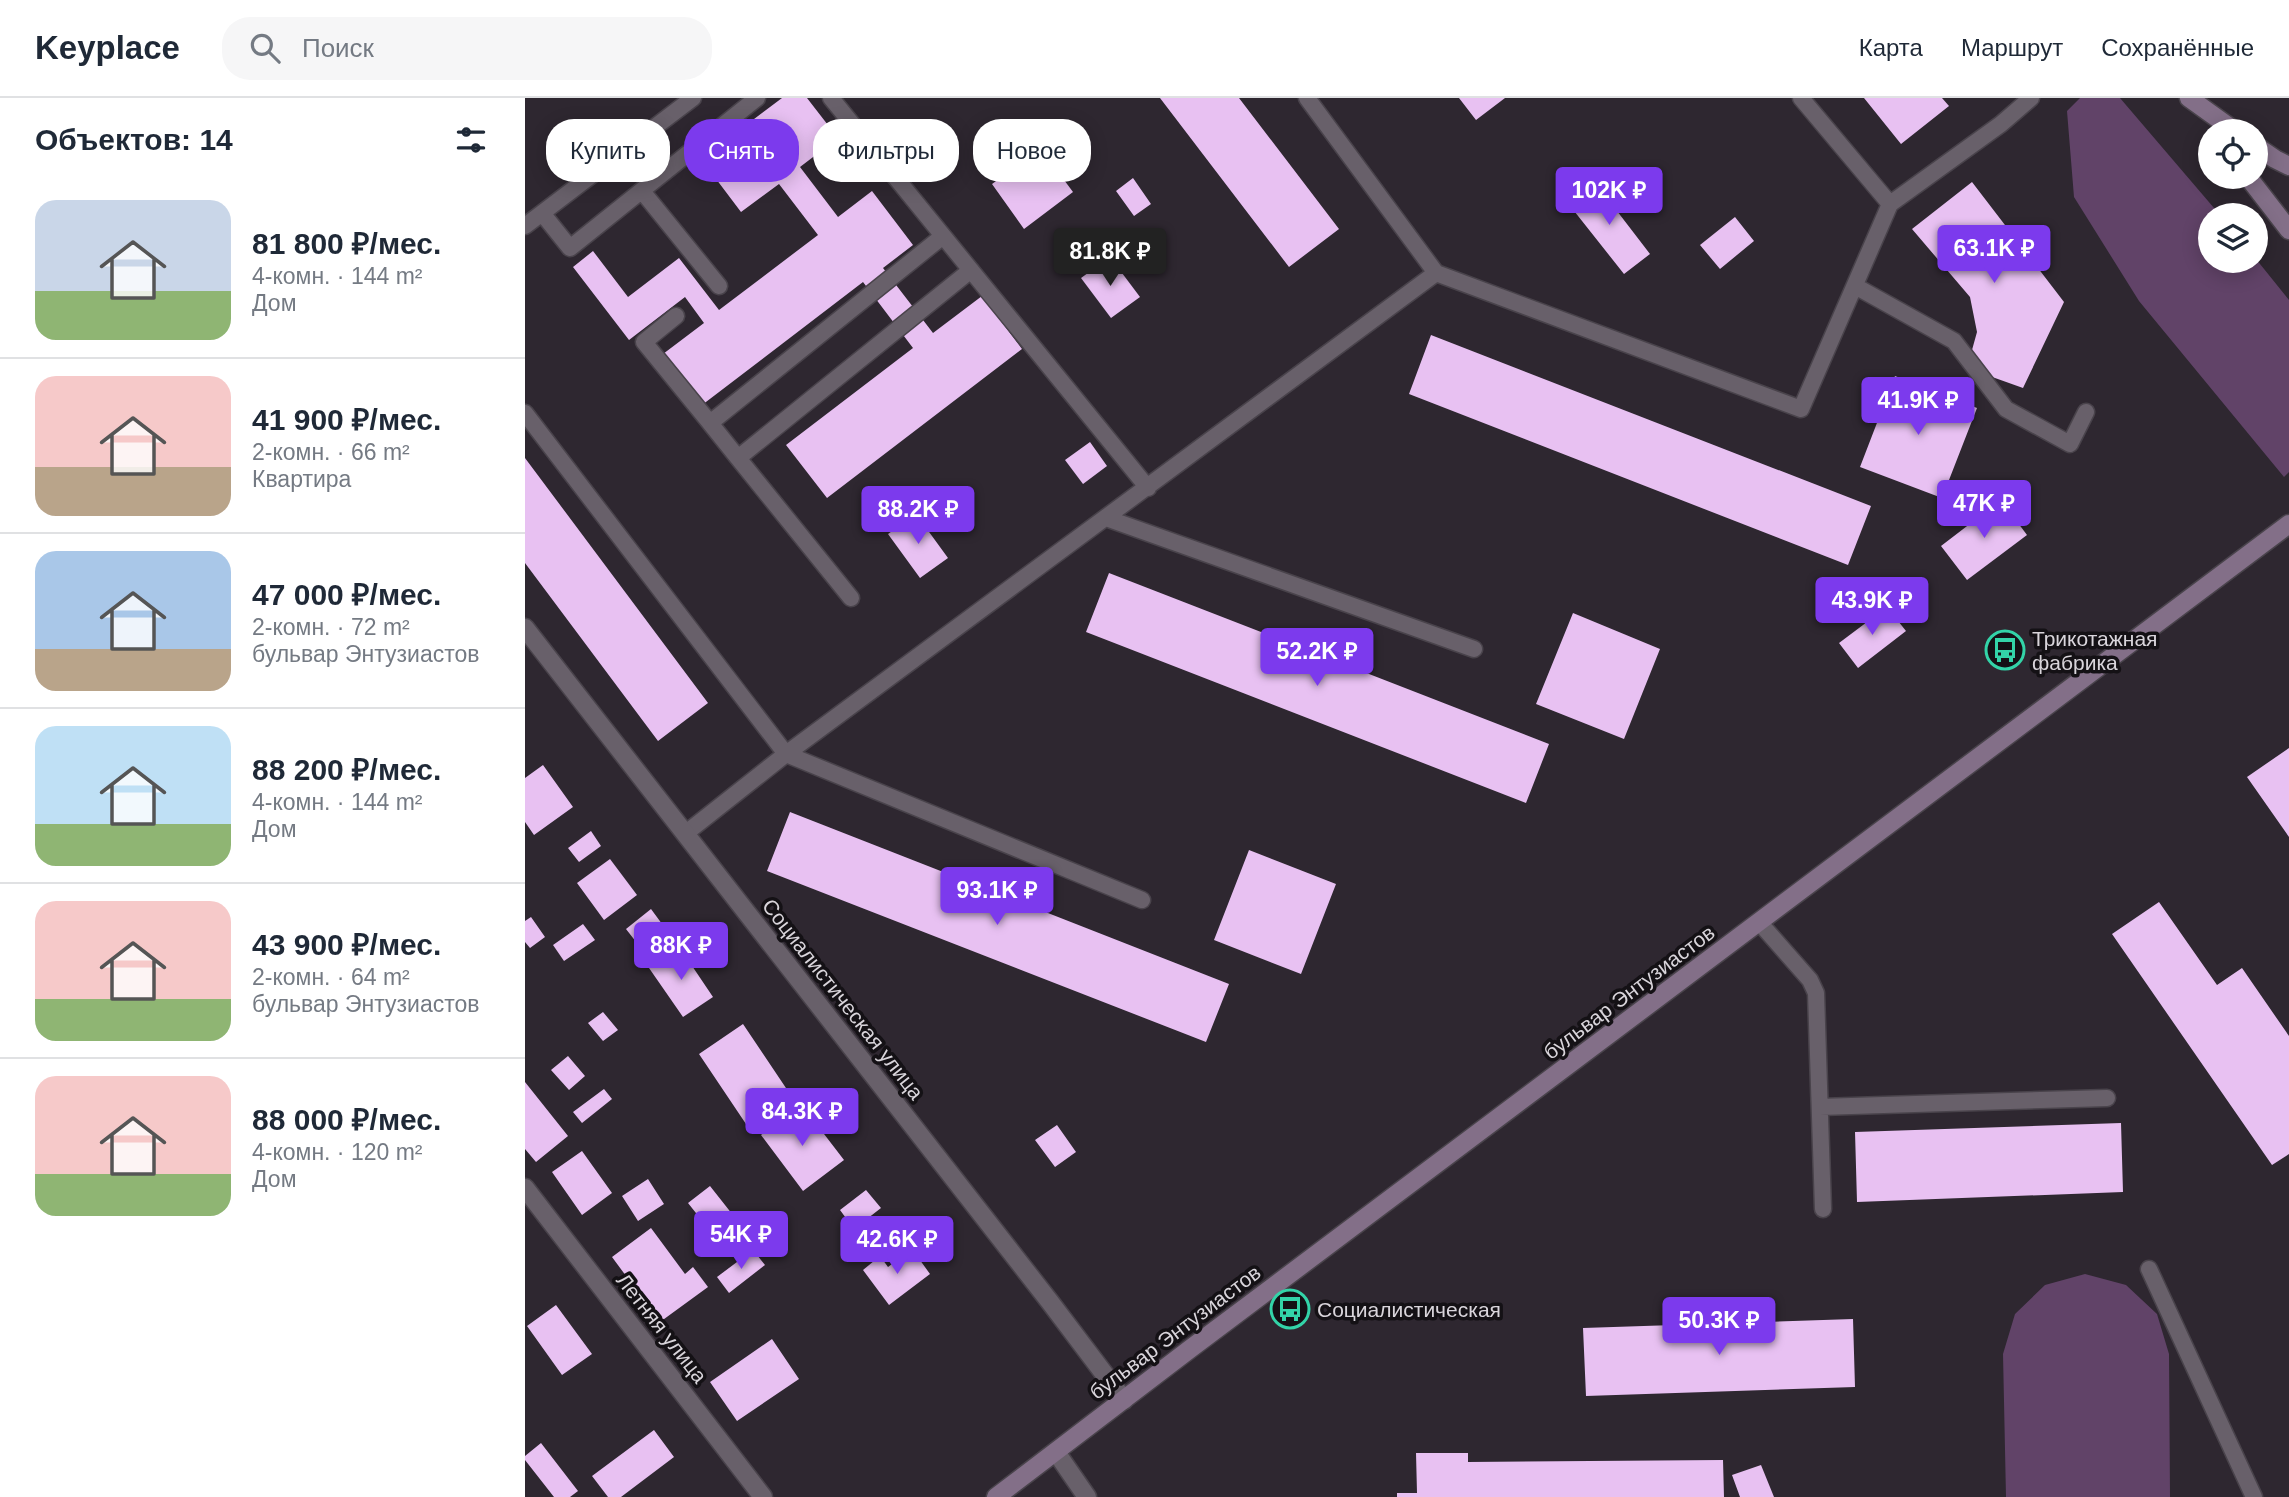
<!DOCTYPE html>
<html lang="ru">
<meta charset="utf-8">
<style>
:root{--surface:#fff;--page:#f6f6f7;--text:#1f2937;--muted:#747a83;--line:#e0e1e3;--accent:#7c3aed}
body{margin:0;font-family:Arial,sans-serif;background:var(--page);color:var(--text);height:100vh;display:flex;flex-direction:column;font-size:26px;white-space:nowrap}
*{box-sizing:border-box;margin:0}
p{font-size:23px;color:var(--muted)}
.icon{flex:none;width:38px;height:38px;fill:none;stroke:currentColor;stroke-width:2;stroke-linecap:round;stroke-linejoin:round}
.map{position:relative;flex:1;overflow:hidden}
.side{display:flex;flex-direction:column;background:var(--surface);width:525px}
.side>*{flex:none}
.hud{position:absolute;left:21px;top:21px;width:665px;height:63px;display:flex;gap:14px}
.tools{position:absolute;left:1673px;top:21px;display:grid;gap:14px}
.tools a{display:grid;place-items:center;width:70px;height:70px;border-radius:50%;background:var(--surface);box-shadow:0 4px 18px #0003;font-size:35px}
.price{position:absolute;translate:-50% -60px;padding:0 16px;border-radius:7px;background:var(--accent);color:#fff;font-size:23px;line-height:46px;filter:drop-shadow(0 2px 4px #0008)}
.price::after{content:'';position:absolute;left:50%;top:42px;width:21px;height:16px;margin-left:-10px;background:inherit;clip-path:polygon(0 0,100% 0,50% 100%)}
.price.selected{background:#222;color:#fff}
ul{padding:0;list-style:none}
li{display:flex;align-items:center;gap:21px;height:175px;padding:0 35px}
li+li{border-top:2px solid var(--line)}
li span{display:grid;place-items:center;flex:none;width:196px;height:140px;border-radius:21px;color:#555}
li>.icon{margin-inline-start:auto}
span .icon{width:84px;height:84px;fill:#fffc;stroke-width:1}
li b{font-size:30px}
h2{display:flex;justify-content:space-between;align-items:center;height:84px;padding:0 35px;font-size:30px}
.pill{padding:0 24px;border-radius:28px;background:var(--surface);box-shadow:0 4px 18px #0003;font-size:24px;line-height:63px}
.pill.selected{background:var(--accent);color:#fff}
header{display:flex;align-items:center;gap:42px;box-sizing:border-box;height:98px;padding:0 35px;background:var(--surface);border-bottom:2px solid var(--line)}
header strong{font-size:33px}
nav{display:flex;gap:38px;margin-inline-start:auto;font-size:24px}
.search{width:490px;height:63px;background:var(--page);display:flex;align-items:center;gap:18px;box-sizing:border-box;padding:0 24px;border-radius:28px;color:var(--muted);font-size:26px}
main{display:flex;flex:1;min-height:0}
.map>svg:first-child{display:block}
.green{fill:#614368}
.building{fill:#e8c1f2}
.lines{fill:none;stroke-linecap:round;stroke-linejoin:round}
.lane-casing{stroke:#49434b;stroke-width:19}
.street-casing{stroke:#49434b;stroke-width:21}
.secondary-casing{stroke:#49434b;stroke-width:21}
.lane{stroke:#68606a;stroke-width:16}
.street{stroke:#68606a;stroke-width:18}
.secondary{stroke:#836f88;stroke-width:18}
.labels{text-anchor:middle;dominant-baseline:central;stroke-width:7;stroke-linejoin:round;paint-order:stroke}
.poi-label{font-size:21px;fill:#d9d5db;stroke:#141115;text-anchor:start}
.street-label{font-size:21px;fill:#d9d5db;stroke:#141115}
</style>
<header>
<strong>Keyplace</strong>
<div class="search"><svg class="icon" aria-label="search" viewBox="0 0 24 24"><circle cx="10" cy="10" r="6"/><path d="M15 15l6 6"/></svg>Поиск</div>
<nav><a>Карта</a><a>Маршрут</a><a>Сохранённые</a></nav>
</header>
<main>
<section class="side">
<h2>Объектов: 14<svg class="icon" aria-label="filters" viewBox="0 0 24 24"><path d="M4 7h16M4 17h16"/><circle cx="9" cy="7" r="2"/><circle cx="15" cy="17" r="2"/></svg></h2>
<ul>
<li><span style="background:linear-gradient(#c9d6e8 65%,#8fb573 0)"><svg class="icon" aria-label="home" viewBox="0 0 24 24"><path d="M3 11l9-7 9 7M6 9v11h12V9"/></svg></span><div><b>81 800 ₽/мес.</b><p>4-комн. · 144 m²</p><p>Дом</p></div></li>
<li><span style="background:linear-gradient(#f6c9c9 65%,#b9a48a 0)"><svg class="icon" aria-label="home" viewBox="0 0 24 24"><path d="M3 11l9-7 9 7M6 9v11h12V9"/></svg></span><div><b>41 900 ₽/мес.</b><p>2-комн. · 66 m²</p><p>Квартира</p></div></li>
<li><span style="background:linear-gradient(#a9c7e8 70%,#b9a48a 0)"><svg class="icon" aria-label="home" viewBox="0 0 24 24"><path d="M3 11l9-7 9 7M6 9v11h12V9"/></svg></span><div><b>47 000 ₽/мес.</b><p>2-комн. · 72 m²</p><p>бульвар Энтузиастов</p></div></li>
<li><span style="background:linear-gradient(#bfe0f5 70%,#8fb573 0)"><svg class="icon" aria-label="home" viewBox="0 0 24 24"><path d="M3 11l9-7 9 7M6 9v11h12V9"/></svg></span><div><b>88 200 ₽/мес.</b><p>4-комн. · 144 m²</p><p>Дом</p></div></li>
<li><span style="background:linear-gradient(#f6c9c9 70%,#8fb573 0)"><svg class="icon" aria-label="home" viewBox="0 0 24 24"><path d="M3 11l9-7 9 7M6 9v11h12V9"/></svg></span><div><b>43 900 ₽/мес.</b><p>2-комн. · 64 m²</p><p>бульвар Энтузиастов</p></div></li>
<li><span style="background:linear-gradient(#f6c9c9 70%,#8fb573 0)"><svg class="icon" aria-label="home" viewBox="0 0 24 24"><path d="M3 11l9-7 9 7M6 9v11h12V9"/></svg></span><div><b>88 000 ₽/мес.</b><p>4-комн. · 120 m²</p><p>Дом</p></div></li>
</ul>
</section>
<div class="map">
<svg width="1764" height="1399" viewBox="0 0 1764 1399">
<rect width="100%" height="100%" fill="#2e2730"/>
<path class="green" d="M1555,0H1595L1695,117H1685V163L1731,161L1764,202V374L1759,379L1614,203L1549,99L1542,13Z
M1560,1176L1601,1187L1632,1216L1644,1256L1645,1399H1481L1478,1256L1490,1216L1520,1187Z"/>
<path class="building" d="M257,0H282L313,40L275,69L313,119L347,93L388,147L358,170L408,235L457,198L497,251L302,400L261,347L388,250L338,184L177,307L138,256L179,225L160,199L104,242L48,169L68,153L103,199L154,160L194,212L293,137L254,86L216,114L176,61Z
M635,0H714L814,131L764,169Z
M934,0H980L951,22Z
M1339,0H1417L1424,8L1376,46Z
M516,51L548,94L499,131L467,86Z
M608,80L626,106L609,118L591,93Z
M1069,83L1125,156L1099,176L1042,104Z
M1447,84L1539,204L1498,290L1442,270L1452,234L1445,199L1387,131Z
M1210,119L1229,143L1195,171L1175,147Z
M585,159L615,199L586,220L556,180Z
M906,237L1346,408L1323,467L884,296Z
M1370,278L1452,310L1417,400L1335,369Z
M565,344L582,368L558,386L540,362Z
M0,360L183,605L133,643L0,465Z
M1476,402L1502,437L1442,482L1416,448Z
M391,416L423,460L395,480L363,436Z
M584,475L1024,646L1001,705L561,534Z
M1362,509L1381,533L1333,570L1314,545Z
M1048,515L1135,551L1099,641L1011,606Z
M1764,650V739L1722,679Z
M18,667L48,709L9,737L0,724V680Z
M265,714L704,886L681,944L242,773Z
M66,733L76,748L54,764L43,750Z
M724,752L811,786L776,876L689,842Z
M85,761L112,797L79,822L52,785Z
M1634,804L1692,887L1717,870L1764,938V1056L1747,1067L1587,836Z
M126,811L140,830L115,849L101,831Z
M6,819L20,839L5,850L0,844V823Z
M58,826L70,842L39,863L28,847Z
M155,850L188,899L158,919L124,870Z
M78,914L93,932L78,943L63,925Z
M218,926L267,999L223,1029L174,956Z
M43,958L60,978L44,992L26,972Z
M0,984L43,1038L11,1064L0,1051Z
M79,991L87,1001L57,1025L48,1014Z
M276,1006L319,1062L278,1093L236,1037Z
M1596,1025L1598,1094L1332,1104L1330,1034Z
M532,1027L551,1054L530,1069L510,1042Z
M57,1053L87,1095L57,1117L27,1074Z
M123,1081L139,1106L113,1123L97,1098Z
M185,1088L215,1126L194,1144L163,1105Z
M341,1092L356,1110L329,1131L315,1112Z
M126,1130L160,1176L168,1169L183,1189L135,1224L87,1159Z
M387,1151L405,1176L364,1207L338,1172L355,1158L363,1169Z
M228,1152L240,1167L204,1195L192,1179Z
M31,1207L67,1256L37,1277L2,1228Z
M1328,1221L1330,1289L1061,1298L1058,1230Z
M247,1241L274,1281L212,1323L185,1284Z
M129,1332L149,1359L96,1399H83L67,1378Z
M16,1345L53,1393L45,1399H29L0,1362V1358Z
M891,1355H943V1364L1198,1362L1199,1399H872V1395H892Z
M1236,1367L1249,1399H1215L1207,1377Z"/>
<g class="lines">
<defs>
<path id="lane" d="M306,0L623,390
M117,93L194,188
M1365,106L1476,26L1506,0
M17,115L45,150L232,0
M0,128L168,0
M418,138L185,325L213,360L446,172
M911,175L1276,311L1365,106L1276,0
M1330,188L1429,243L1481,311L1545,346L1561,314
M151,218L119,244L185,325
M0,315L261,656L617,802
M213,360L326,500
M581,420L949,551
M161,735L261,656L911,175L782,0
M1234,824L1285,882L1291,895L1298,1111
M1295,1009L1582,1000
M1624,1171L1729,1399"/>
<path id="street" d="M0,530L525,1204L599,1302
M0,1090L238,1399
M531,1354L562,1399"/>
<path id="secondary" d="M1664,0L1710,33
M1731,48L1750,61L1764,68
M1723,79L1764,132
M471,1399L665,1251L1764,426"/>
</defs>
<use href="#lane" class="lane-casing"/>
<use href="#street" class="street-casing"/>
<use href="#secondary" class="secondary-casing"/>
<use href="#lane" class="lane"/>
<use href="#street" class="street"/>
<use href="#secondary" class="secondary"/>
</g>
<defs>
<symbol id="bus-ring" viewBox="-11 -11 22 22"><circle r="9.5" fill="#141115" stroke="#33d4a8" stroke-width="1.5"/><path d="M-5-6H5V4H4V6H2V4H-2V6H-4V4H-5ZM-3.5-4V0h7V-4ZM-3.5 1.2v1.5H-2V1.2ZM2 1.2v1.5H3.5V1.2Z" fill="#33d4a8"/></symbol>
</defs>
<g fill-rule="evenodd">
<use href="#bus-ring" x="1458" y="530" width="44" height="44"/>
<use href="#bus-ring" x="743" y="1189" width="44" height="44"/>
</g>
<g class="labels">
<g class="poi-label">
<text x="1507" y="540">Трикотажная<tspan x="1507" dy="24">фабрика</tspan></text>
<text x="792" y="1211">Социалистическая</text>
</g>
<g class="street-label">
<text transform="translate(1104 894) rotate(-37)">бульвар Энтузиастов</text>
<text transform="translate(318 901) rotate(52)">Социалистическая улица</text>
<text transform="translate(137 1230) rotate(52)">Летняя улица</text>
<text transform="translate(650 1234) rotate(-37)">бульвар Энтузиастов</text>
</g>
</g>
</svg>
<div class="tools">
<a><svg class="icon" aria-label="locate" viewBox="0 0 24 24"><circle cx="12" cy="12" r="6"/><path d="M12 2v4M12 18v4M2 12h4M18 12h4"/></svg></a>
<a><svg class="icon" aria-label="layers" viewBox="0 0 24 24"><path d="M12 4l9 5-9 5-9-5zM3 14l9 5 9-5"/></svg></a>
</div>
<b class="price" style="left:1084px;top:129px">102K ₽</b>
<b class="price" style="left:1469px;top:187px">63.1K ₽</b>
<b class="price selected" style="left:585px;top:190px">81.8K ₽</b>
<b class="price" style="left:1393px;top:339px">41.9K ₽</b>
<b class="price" style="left:1459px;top:442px">47K ₽</b>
<b class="price" style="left:393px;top:448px">88.2K ₽</b>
<b class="price" style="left:1347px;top:539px">43.9K ₽</b>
<b class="price" style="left:792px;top:590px">52.2K ₽</b>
<b class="price" style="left:472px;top:829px">93.1K ₽</b>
<b class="price" style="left:156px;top:884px">88K ₽</b>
<b class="price" style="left:277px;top:1050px">84.3K ₽</b>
<b class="price" style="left:216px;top:1173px">54K ₽</b>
<b class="price" style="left:372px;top:1178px">42.6K ₽</b>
<b class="price" style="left:1194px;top:1259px">50.3K ₽</b>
<div class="hud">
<a class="pill">Купить</a>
<a class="pill selected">Снять</a>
<a class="pill">Фильтры</a>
<a class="pill">Новое</a>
</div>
</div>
</main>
